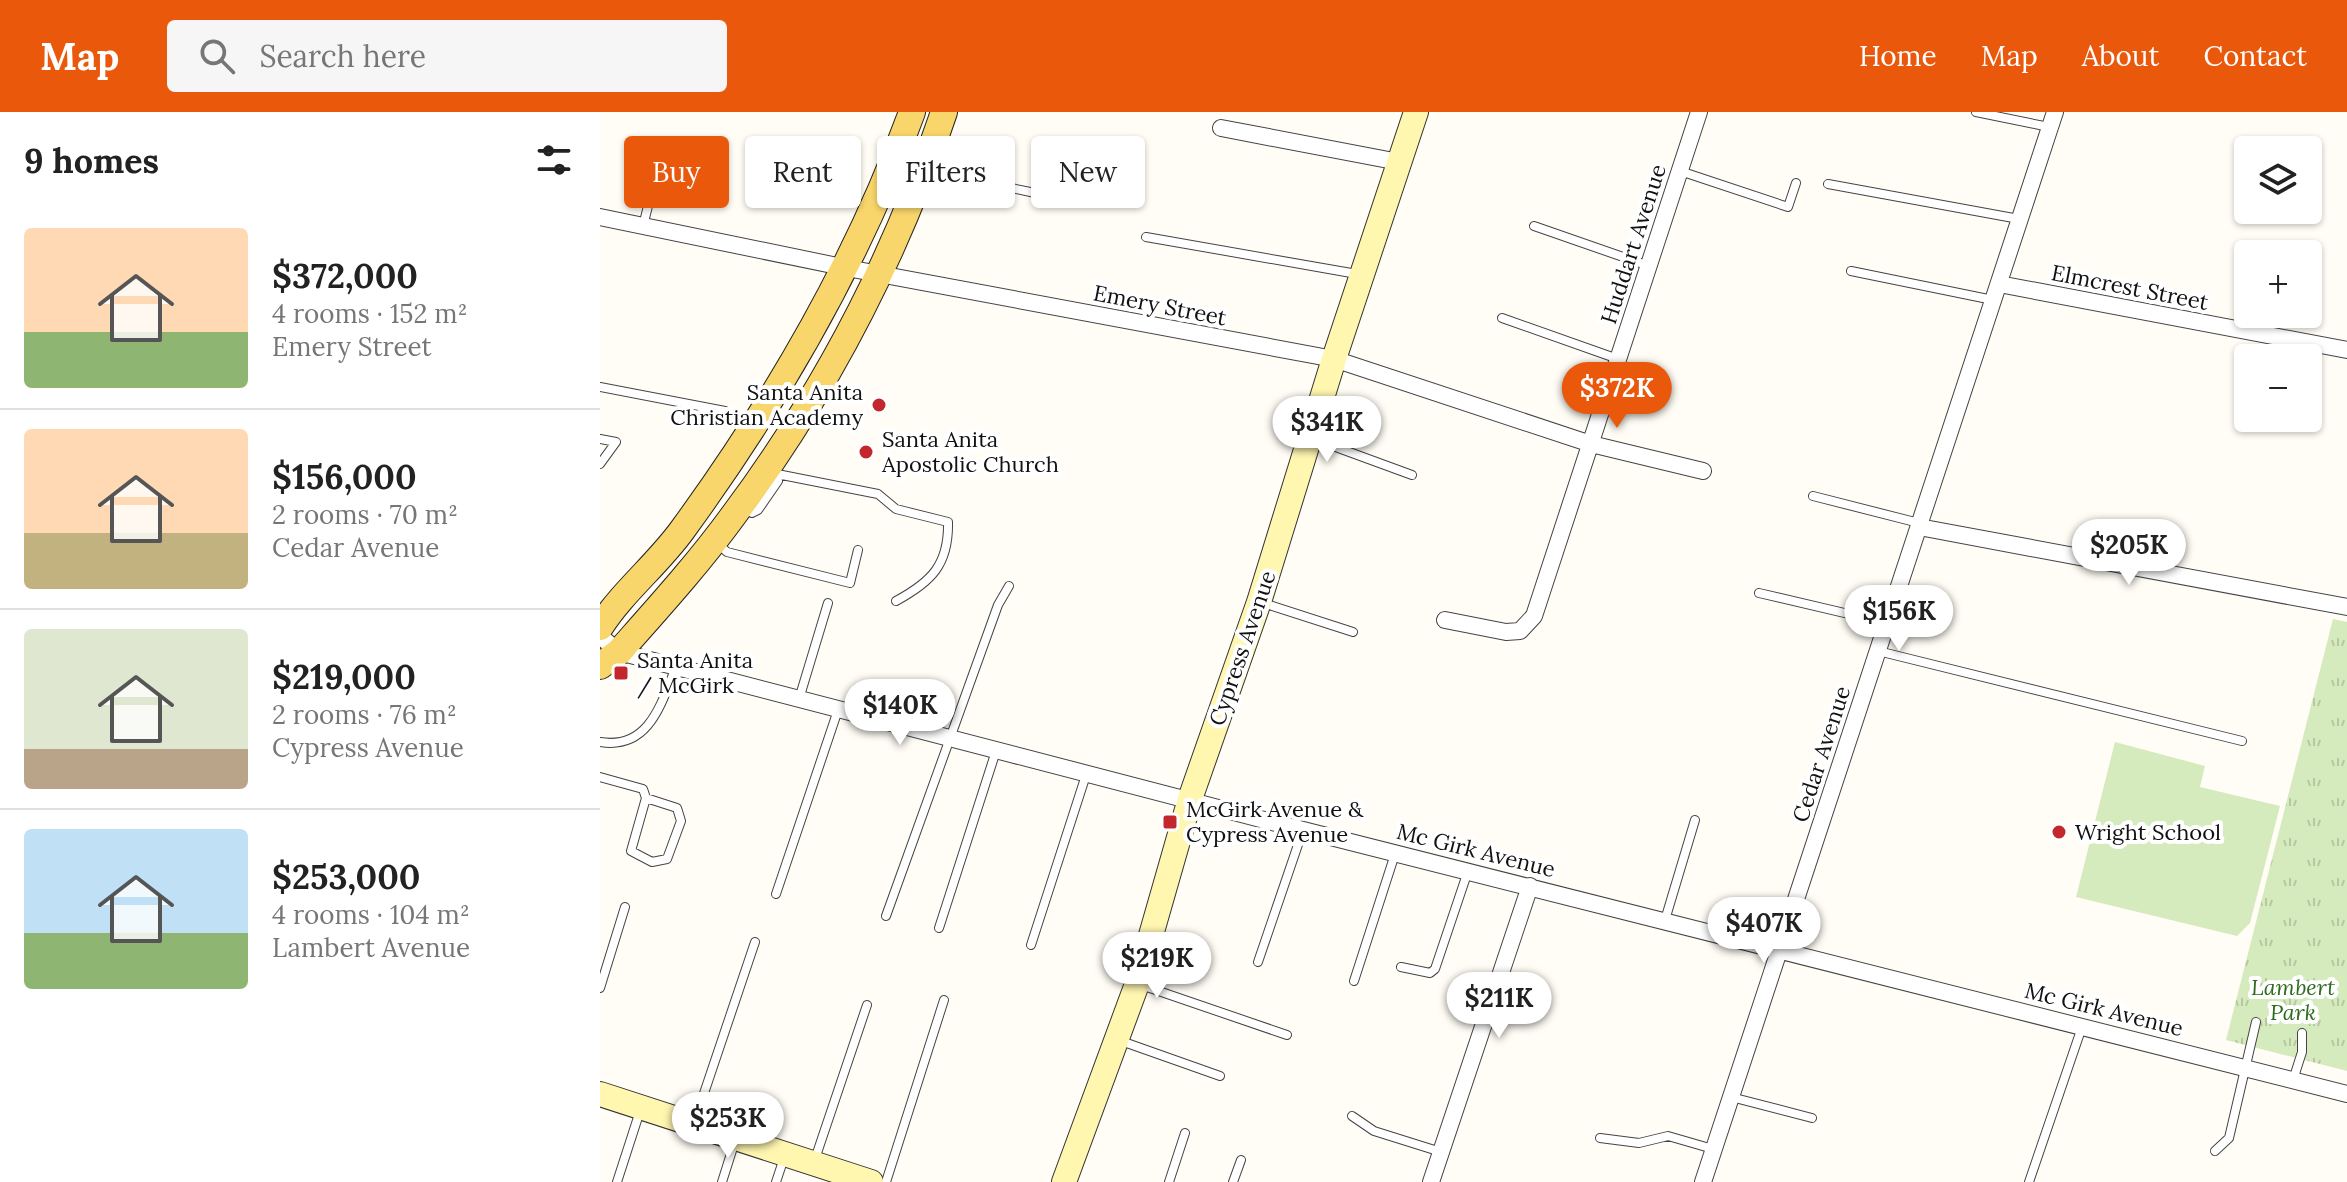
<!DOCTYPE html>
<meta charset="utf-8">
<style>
:root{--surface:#fff;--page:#f6f6f6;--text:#222;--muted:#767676;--line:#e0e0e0;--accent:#ea580c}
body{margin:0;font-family:Lora,serif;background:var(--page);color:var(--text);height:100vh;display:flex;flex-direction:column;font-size:30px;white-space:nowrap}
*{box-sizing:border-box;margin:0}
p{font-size:26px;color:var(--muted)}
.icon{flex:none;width:44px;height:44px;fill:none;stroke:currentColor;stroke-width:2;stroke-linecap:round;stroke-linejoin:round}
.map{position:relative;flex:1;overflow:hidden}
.details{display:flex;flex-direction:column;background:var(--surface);width:600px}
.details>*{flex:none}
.top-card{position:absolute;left:24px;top:24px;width:760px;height:72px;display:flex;gap:16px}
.tools{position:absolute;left:1634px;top:24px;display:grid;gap:16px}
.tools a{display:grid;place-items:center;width:88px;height:88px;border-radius:8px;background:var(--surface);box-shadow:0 2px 6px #0004;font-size:40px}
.price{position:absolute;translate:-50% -68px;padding:0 18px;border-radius:28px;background:#fff;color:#222;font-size:26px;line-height:52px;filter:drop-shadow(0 2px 4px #0008)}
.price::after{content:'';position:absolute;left:50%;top:48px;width:24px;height:18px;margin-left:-12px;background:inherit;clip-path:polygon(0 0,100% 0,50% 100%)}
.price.on{background:var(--accent);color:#fff}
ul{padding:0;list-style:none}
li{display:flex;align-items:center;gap:24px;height:200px;padding:0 24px}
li+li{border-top:2px solid var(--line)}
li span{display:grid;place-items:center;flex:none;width:224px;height:160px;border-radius:8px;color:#555}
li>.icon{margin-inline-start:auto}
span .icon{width:96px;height:96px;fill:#fffc;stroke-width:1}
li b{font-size:34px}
h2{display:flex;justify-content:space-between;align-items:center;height:96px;padding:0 24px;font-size:34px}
.chip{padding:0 28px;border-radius:8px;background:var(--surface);box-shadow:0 2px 6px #0004;font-size:28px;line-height:72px}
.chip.on{background:var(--accent);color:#fff}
header{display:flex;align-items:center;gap:48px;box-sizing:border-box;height:112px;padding:0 40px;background:var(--accent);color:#fff}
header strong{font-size:38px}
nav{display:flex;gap:44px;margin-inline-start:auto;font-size:28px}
.search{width:560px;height:72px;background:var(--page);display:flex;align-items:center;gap:20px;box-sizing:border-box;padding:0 28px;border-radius:8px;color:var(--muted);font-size:30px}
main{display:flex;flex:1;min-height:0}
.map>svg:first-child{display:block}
.grass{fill:#d5ebbd}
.park{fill:url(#park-tufts)}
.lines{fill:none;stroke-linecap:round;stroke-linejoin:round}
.lane-casing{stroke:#444;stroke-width:10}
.street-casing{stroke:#444;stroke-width:18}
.secondary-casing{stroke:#333;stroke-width:26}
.primary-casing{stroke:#222;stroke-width:28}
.lane{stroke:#fff;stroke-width:8}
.street{stroke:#fff;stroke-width:16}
.secondary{stroke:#fff6b0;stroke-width:24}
.primary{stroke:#f9d66b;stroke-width:26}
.poi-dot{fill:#c4262e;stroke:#fff;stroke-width:3}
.labels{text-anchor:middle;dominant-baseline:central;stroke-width:8;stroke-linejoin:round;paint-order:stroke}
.street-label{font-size:22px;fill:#111;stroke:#fff}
.poi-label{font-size:22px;fill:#111;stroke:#fff;text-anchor:start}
.park-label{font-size:22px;font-style:italic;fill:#2f6b1f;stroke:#fff}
</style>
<header>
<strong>Map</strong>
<div class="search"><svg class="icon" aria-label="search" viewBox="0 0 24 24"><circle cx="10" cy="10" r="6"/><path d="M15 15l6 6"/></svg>Search here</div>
<nav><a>Home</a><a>Map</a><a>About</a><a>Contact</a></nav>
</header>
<main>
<section class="details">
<h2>9 homes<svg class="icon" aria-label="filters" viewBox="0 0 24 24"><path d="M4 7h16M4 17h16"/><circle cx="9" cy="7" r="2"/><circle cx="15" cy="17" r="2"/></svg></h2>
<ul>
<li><span style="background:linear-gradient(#ffd9b3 65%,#8fb573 0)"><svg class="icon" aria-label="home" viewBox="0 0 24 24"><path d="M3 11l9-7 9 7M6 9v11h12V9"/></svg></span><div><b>$372,000</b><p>4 rooms · 152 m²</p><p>Emery Street</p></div></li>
<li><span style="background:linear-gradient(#ffd9b3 65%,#c2b280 0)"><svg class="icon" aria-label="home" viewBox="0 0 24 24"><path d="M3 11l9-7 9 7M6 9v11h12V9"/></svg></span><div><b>$156,000</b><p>2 rooms · 70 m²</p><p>Cedar Avenue</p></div></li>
<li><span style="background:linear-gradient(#dfe7d0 75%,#b9a48a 0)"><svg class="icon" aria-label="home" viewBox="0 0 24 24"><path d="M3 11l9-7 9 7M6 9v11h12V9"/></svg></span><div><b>$219,000</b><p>2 rooms · 76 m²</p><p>Cypress Avenue</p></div></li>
<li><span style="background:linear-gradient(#bfe0f5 65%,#8fb573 0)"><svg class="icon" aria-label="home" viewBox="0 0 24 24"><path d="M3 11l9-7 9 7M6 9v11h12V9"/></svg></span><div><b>$253,000</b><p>4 rooms · 104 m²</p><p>Lambert Avenue</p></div></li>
</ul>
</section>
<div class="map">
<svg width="1747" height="1070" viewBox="0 0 1747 1070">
<defs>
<pattern id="park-tufts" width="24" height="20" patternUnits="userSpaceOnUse" patternTransform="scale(2)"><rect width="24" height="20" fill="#d5ebbd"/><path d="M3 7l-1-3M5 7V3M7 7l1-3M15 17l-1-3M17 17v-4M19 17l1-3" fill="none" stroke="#b6c8a1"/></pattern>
</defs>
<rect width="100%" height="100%" fill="#fffdf5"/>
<path class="grass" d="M1515,630L1605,654L1600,675L1680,694L1650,811L1637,824L1476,785Z"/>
<path class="park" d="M1733,507L1747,510V959L1626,928Z"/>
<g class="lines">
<defs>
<path id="lane" d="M1376,0L1449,15
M326,58L435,81
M1080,59L1188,95L1196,71
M1228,72L1419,107
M43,114L49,90L92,80
M934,114L1049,154
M546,125L757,162
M1251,159L1393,188
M902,206L1018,247
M0,275L125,299L147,315
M711,326L812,363
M0,327L16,330L0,352
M177,362L278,382L296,397L348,410C349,453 331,470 296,489
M1213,384L1319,411
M144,397L152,401L158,398L178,369L174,360
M117,431L127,440L250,471L258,438
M1159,481L1287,511
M663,491L753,520
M1278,539L1642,629
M199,587L228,491
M0,630C49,638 61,592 76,555
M0,665L43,677L46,686L77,696L81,709L67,747L52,750L31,739L46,686
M176,782L238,598
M286,804L398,493L409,474
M1065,808L1095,708
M339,816L396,639
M431,833L486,663
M658,850L703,718
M801,855L830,861L835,857L868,759
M754,869L795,742
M541,873L687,923
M0,876L25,795
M521,929L620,964
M1693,968L1702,940V921
M1131,985L1212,1006
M752,1004L774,1019L841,1040
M94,1011L155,830
M1000,1026L1039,1031L1068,1024L1113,1037
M1615,1039L1629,1026L1656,910
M214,1050L267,893
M17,1070L40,999
M122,1070L135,1029
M176,1070L184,1046
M286,1070L344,888
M569,1070L585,1021
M633,1070L641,1048
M1429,1070L1482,915"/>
<path id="street" d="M621,16L799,50
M0,105L247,156L734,247L991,332L1103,359
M1399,172L1747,238
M1319,415L1747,495
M845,508L906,520L920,519L934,504L1099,0
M0,524L19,540L703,718L1747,982
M831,1070L930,774
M1103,1070L1455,0"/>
<path id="secondary" d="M0,982L271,1070
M464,1070L537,872L590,687L659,490L734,247L816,0"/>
<path id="primary" d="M0,515C23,479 58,452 83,417C177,288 257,151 312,0
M0,554L19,540C58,496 98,452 133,404C224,282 296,144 344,0"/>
</defs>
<use href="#lane" class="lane-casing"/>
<use href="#street" class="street-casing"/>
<use href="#secondary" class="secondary-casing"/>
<use href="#primary" class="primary-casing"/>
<use href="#lane" class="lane"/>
<use href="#street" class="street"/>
<use href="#secondary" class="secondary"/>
<use href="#primary" class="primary"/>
</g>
<g class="poi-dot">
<circle cx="279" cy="293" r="8"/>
<circle cx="266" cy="340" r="8"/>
<rect x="13" y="553" width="16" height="16" rx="4"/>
<rect x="562" y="702" width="16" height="16" rx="4"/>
<circle cx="1459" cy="720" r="8"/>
</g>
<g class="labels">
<g class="street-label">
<text transform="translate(1033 132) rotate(-72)">Huddart Avenue</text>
<text transform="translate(1530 175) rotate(11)">Elmcrest Street</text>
<text transform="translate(560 193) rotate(11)">Emery Street</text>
<text transform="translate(642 536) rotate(-71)">Cypress Avenue</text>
<text transform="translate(1221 642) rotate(-72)">Cedar Avenue</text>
<text transform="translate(876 738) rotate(14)">Mc Girk Avenue</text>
<text transform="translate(1504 897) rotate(14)">Mc Girk Avenue</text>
</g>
<g class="poi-label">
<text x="263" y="280" text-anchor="end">Santa Anita<tspan x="263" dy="25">Christian Academy</tspan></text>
<text x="282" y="327">Santa Anita<tspan x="282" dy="25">Apostolic Church</tspan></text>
<text x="37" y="548">Santa Anita<tspan x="37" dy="25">/ McGirk</tspan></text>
<text x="586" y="697">McGirk Avenue &amp;<tspan x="586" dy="25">Cypress Avenue</tspan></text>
<text x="1475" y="720">Wright School</text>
</g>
<g class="park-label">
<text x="1693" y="875">Lambert<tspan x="1693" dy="25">Park</tspan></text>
</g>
</g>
</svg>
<div class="tools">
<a><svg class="icon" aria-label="layers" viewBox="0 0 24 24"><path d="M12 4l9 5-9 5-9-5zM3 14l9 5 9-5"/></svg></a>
<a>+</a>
<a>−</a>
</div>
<b class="price on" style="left:1017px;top:318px">$372K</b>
<b class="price" style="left:727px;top:352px">$341K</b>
<b class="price" style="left:1529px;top:475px">$205K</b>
<b class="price" style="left:1299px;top:541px">$156K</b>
<b class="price" style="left:300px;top:635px">$140K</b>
<b class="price" style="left:1164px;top:853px">$407K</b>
<b class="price" style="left:557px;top:888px">$219K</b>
<b class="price" style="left:899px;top:928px">$211K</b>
<b class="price" style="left:128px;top:1048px">$253K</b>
<div class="top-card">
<a class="chip on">Buy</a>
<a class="chip">Rent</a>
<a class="chip">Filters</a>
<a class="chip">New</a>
</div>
</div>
</main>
